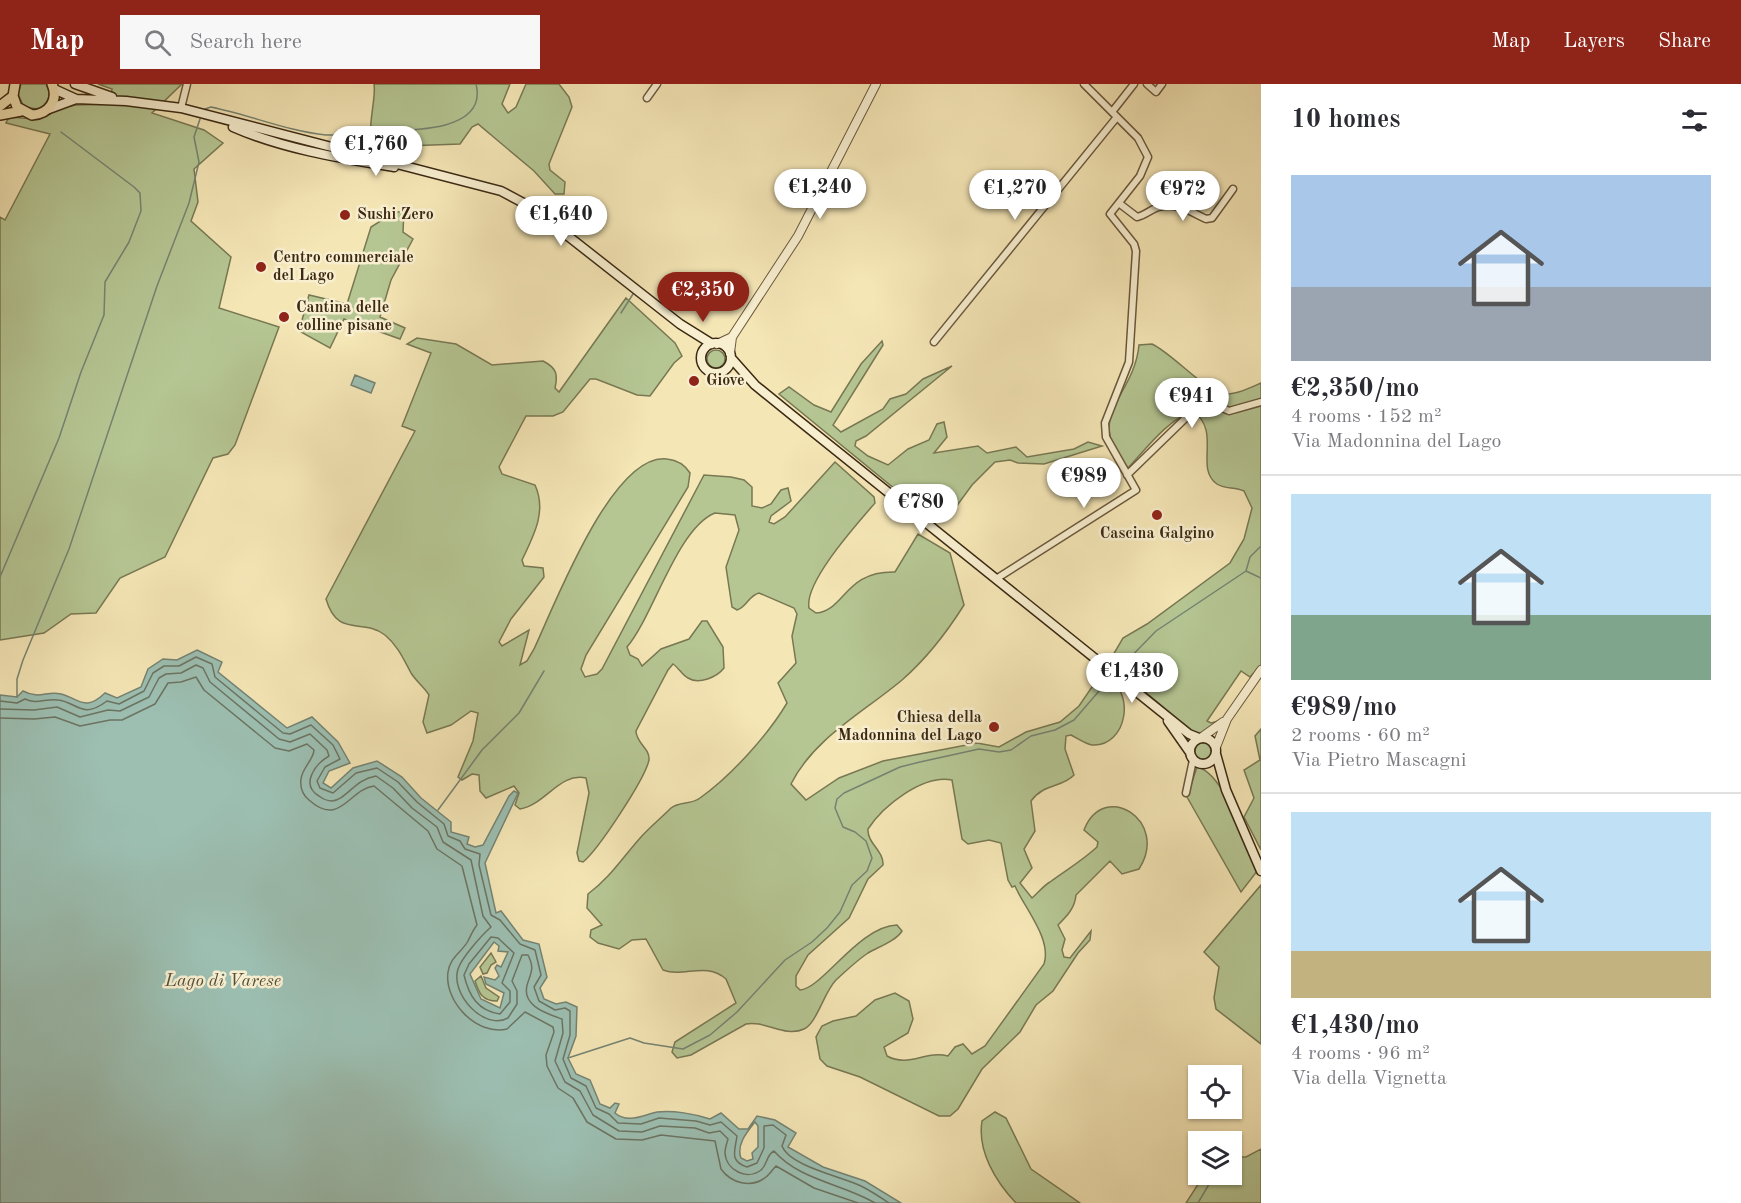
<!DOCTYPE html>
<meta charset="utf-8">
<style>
:root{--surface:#fff;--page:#f7f7f7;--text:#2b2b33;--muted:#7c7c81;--line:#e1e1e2;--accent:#8f2418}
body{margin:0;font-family:"Old Standard TT",serif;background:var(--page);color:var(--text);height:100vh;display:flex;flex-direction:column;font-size:22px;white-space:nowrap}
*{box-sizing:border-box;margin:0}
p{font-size:20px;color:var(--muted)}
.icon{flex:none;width:33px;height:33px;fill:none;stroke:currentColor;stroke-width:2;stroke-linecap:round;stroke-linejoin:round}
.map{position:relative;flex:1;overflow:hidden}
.sheet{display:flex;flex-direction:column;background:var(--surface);width:480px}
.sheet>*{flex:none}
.fabs{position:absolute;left:1188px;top:981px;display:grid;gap:12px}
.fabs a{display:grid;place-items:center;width:54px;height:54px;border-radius:0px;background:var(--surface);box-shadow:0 2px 4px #0004;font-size:30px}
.price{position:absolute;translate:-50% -51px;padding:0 14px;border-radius:21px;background:#fff;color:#222;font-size:20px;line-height:39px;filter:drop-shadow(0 2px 3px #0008)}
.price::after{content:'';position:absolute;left:50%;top:36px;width:18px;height:14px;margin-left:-9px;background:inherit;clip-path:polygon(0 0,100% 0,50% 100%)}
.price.on{background:var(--accent);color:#fff}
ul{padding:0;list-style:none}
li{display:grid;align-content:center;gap:12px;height:318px;padding:0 30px}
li+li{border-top:2px solid var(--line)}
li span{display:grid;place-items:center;height:186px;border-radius:0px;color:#555}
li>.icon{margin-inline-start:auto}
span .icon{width:108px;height:108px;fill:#fffc;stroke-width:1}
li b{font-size:26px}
h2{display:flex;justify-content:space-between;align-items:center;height:72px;padding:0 30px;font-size:26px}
header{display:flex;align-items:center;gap:36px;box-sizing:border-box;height:84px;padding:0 30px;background:var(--accent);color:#fff}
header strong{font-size:28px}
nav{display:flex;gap:33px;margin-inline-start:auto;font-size:21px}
.search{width:420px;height:54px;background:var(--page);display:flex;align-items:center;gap:15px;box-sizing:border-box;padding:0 21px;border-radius:0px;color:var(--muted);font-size:22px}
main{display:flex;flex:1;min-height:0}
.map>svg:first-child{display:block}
.green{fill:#b5c693;stroke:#787853;stroke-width:1.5}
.water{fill:#9cbfb2;stroke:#758372;stroke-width:1.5;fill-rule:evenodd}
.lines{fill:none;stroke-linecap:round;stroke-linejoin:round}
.shore{stroke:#6c7462;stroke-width:1.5}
.stream{stroke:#758372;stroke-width:1.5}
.minor-casing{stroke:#6a583c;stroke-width:9}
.tertiary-casing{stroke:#6a583c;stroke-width:10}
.secondary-casing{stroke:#3b2913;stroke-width:11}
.primary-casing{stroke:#3b2913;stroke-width:12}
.minor{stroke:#f8efd0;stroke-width:6}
.tertiary{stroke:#f8efd0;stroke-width:8}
.secondary{stroke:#f8efd0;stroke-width:8}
.primary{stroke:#f5e6b6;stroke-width:9}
.poi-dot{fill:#8f2418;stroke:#f8efd0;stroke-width:2}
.labels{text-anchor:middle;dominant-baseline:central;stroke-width:5;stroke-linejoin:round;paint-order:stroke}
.poi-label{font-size:16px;font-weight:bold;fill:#3b2913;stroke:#f8efd0;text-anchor:start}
.water-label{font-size:18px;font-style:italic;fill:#534e3b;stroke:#f8efd0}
</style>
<header>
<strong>Map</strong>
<div class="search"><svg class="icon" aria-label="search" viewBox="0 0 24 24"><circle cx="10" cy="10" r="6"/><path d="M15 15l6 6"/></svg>Search here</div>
<nav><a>Map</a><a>Layers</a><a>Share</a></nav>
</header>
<main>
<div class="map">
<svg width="1261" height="1119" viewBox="0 0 1261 1119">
<rect width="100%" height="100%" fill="#f5e6b6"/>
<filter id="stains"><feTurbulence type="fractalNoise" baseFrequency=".00333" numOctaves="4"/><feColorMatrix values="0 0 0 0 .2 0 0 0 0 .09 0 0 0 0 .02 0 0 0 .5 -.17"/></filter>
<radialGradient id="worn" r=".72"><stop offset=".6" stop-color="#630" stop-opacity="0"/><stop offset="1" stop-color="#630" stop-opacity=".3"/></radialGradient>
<path class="green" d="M21,0H46C52,10 49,20 38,25L24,23L18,10Z
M98,0H182L152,29L204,46L223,59L194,85L198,118L191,137L231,173L219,224L279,243L235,361L228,370L213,374L165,473L120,494L96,529L71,530L44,549L0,556V133L5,136L50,50L6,39L9,33L35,35L54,25L76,21L110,20L112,5Z
M374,0H510L502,20L508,29L516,23L526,0H559L569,13L572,23L549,80L550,86L565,98L564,110H555L534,87L478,40L472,43L460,60L377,63C363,52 377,17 374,0Z
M404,127L403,148L413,155L391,196L380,233L405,244L400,255L344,235L330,264L299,247L309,211L347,220L371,143L393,129Z
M626,214L675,259L682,272L674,279L650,312L637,311L596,295H590L563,328L553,332H526L499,383L502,390L535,401C547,427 534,451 522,476L524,482L543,484L544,493L511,535L499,558L502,562L529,546L520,581L527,577L534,565C554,523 612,368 667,375C677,376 685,381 690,389L688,403L586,571L581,585L585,593L597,590L602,585L704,391L731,393L744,396L752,403V422L762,424L771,420L781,406L788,404L791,417L771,432L769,438L774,440L785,433L835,378L874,413L875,419C858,439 804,498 809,524L816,529C846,526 844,487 895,488L918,450L950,469L964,521C947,548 926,575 902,596C864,628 814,654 791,700L806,716L839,694L883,677L977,659L999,663L1026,648L1060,638L1079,622L1096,597L1103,592C1137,604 1128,663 1092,661C1085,660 1077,654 1071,651L1066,652L1065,665L1074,691C1062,704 1044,699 1031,717L1035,747L1024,765L1032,784L1020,799L1032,814C1038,809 1043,802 1050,798C1066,786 1082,777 1097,763L1098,758L1084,746C1104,695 1170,737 1139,785L1122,790L1110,777L1076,811C1075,824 1067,832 1058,841L1065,855L1062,866L1064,873L1070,874L1091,847L1090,856L1078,869L1053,907L1036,921L1020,948L982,985L958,1025L950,1032H939L860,993L827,982L820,975L816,953L822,942L833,937L856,932L875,916L895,909L909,917L913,935L908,949L884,963L887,972C909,984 926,966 948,972L955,963L963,960L972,970L985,962L1044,880C1052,855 1025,825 1015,802L1012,803L1008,796L1001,759L989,756L968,760L962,755L952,696C923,690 883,722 868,745C867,759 884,767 883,781L868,795L849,834L808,871L796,892V902L800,906C822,905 859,842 897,841L902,847C896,857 878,863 868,869C856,877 846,887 836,896C824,908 817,939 804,945C785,954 765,936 746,940L691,971L677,974L672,968L675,958L736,919L726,895C706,877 684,894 663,886L646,855L632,856L619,865L598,859L590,853L591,846L602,841L587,824L588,810C610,794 623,773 641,753C650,743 661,734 671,724C680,717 691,721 700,714C731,692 768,651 787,619L778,599L796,579L792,552L797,530L794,524L759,509C748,512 747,523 737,526L732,523L726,483L739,446L735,431L715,429C677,444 653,533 627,563L630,571L638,575L642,582L661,565L689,555L702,537H707L723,563L724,584C717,593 699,601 688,594C682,591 679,584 673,580L668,586L636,647C636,659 650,664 649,676C645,695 598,766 583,778L579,777L577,769L589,709L586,694C560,688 545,721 520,725L515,721L519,709L514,702L486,714L480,707L479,691L472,690L462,696L458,693L473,657L478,629L471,627L451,641L427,649L423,638L429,611C424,603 416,597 411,589C403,574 398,562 385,551C361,533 338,555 326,515L415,347L402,342L431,269L407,260L417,254L456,260L492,281L543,277C557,284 558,291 555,304L559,308Z
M882,257L883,261L833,341L841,348L883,325L890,315L906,310L923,295L952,282L866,352L856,357L855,362L868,372L888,381L908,365L929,356L937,340L944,338L947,353L934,369L978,362L987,369L1016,363L1027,373L1074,365L1088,358L1102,362L1044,380L1018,379L1010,376L995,378L972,401L953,427L934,437L779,310L789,303L814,321L831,328L861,280Z
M1152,260C1172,269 1208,310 1225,310C1238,310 1250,304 1261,299V581L1250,593L1241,587L1207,637L1211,639L1222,636L1202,650L1194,649L1117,584L1113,571L1123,554L1147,540L1230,479L1244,455L1252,424L1244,407C1235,403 1224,405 1217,400C1194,384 1222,348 1193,327C1167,336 1146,365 1128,384C1082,331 1134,314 1139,261Z
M707 275a9 9 0 1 1 18 0a9 9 0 1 1-18 0Z
M1261,645V766L1244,733L1254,714L1244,686L1260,676L1255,652Z
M1195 667a8 8 0 1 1 16 0a8 8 0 1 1-16 0Z
M1197,683C1224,688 1247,761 1258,786L1241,808L1187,713Z
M1261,801V960L1216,925L1214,914L1219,883L1204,868Z
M491,869L496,878L491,881L487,889L483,890L480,883Z
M481,892L486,904L499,913L497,917C482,917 479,909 475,897Z
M995,1028L1006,1034L1031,1085L1080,1119H1016C996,1098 977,1067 982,1037Z
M1261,1065V1119H1186L1204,1091L1232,1090V1073H1246Z"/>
<path class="water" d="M355,291L375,299L371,309L351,301Z
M197,566L222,578L218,588L287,644L312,633L338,658L350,679L329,687L323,699L331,704L353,684L377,677L402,693L421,714L451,738V748L469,753L467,760L475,763L483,761L509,712L514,707L518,709L485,779L496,829L501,827L523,856L539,860L547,893L540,904L544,915L556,920L566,918L577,923L576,952L568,974L576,990L590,996L600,1020L610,1024L615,1019L619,1020L615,1029C628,1040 643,1031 657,1028C673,1026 695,1030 710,1035L721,1029L739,1045H748L757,1032L775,1036L796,1049L788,1063L823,1083L865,1097L901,1119H0V611L17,613L23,607C40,616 47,606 61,610C80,615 85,628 105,609L117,614L141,603L148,585L163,575L177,576ZM494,858L499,862L498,867L508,868L501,883L497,881L495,884L499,892L495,896L484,893L486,900L504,909L500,924L481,915L470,890ZM755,1038L758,1042V1063L752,1069L753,1075L747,1077L741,1074C736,1061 747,1048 755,1038Z"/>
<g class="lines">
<path class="shore" d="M0,617L17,619L25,615C37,621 46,614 58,616C77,618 82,636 107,617L119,620L144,607L153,589L164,582H179L196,573L212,580L215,593L283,649L290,650L311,641L333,661L340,675L325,683L317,697L320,704L333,709L356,689L377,684L398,698L417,718L444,740L448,752L460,757L465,765L480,770L479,781L491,831L500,836L520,860L535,866L541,891L534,903L539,917L555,926L565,924L570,927V951L563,975L571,994L586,1002L596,1024L609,1030L618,1039L641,1040L659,1034L696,1037L710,1041L721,1038L737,1052C735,1067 729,1077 747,1083L757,1079L764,1064V1042L773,1041L786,1051L782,1062C789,1082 843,1093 861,1102C871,1107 880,1113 889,1119
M0,625L34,626L57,623L80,633L108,626L120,627L149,613L159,594L166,590L181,589L196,581L203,584L210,598L279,655L290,658L310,650L327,666L329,672C315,680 300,701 319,712C323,715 327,717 332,717C346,716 355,695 376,692L393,704L412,724L437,743L443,758L471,776L483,832L491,843C482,851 462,873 458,885C450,910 484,947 508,934L517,920V907L512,897L522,871H528C534,883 532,887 528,898C519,922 548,930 562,935L563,949L555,977L565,998L580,1007L593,1031L619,1047L642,1048L660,1042L695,1044L709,1049L720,1047L728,1055C727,1059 725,1064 725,1069C726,1086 747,1097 761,1086C768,1080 766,1071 774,1067C799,1096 843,1100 875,1119
M0,634L34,635L55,633L80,642L110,636H122L155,620L168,599L181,598L196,593L204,606L275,664L289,667L307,660L314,666C314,675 302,684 301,695C300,703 303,711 309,716C340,744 349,705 374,702L428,747L437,765L462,782L477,841C473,846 471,851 468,857C462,868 450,873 448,888C444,918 477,952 507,945L525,928L553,943L554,948L546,971L547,982L558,1004L573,1014L587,1038L616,1055L642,1056L661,1051L715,1057L721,1085C731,1099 751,1105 766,1093C770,1090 773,1085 776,1082L814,1104L858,1119
M491,853L498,854L514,869L502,899L510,907V918L500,930C478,927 469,912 464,891L469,880Z"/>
<path class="stream" d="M205,25L211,23C250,31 287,47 326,51C339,52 354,48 367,47C398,46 489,52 476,0
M621,229L633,210
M1246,487L1261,494
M0,493L59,354L81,288L104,231L105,198L129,158L141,127L140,109L134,103L61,48
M1117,587L1156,547L1246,487L1250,473L1261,462
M17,613V595L23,576L69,465L157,202L189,119L199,78L194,53L200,35
M438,726L482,666L519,629L544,587
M568,974L630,954L644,959L683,965L710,951L737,928L785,876L812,858L827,844L840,828L852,801L867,787L872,774L866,757L855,748L843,743L835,724L837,715L844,709L900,683L920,678L979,665L999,668L1011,666L1031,652L1055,646L1074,636L1112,592
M1232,1065L1233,1062
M1198,1119L1215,1090"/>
<defs>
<path id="minor" d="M1147,0L1156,8L1162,0
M647,14L657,0
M181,24L187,0
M1112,28L1134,0
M1120,120L1137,133C1146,131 1151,125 1159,123C1177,118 1191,128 1206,135L1212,134L1233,105
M934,258L1117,33
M1127,391L1196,324L1218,322L1229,327L1261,318
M996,495L1136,406L1106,353L1105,339L1129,278L1136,167L1134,160L1110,130L1140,92L1148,73L1138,54L1084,0
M1186,709L1193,676"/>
<path id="tertiary" d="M717,260L732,253
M730,269L732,253L798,152L876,0
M1202,653L1223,638
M1216,663L1227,635L1261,586"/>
<path id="secondary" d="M75,0L112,13
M54,5L76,15
M49,25L76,15L126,17L181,24L501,107L531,123L680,240L712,260
M233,43C283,65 340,74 394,83
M701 274a15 15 0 1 1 30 0a15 15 0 1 1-30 0Z
M731,274L755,301L792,331L1189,650L1199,654
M1168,637L1189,667
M1190 667a13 13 0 1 1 26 0a13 13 0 1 1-26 0Z
M1216,670L1226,706L1261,787"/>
<path id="primary" d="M15,0L13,12L17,23L32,31C49,30 59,16 52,0
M0,22L13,12
M0,31L21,27"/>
</defs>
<use href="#minor" class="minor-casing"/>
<use href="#tertiary" class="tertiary-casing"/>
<use href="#secondary" class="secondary-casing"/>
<use href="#primary" class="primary-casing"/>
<use href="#minor" class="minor"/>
<use href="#tertiary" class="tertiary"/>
<use href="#secondary" class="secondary"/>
<use href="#primary" class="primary"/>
</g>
<g class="poi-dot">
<circle cx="345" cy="131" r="6"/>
<circle cx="261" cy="183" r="6"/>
<circle cx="284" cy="233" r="6"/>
<circle cx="694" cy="297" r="6"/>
<circle cx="1157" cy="431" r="6"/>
<circle cx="994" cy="643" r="6"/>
</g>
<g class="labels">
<g class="poi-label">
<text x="357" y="131">Sushi Zero</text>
<text x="273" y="174">Centro commerciale<tspan x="273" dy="18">del Lago</tspan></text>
<text x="296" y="224">Cantina delle<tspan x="296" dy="18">colline pisane</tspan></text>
<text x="706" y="297">Giove</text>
<text x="1157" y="450" text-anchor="middle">Cascina Galgino</text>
<text x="982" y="634" text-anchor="end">Chiesa della<tspan x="982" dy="18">Madonnina del Lago</tspan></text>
</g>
<g class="water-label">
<text x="223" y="897">Lago di Varese</text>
</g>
</g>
<rect width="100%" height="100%" filter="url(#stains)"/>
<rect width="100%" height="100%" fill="url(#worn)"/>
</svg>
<div class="fabs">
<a><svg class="icon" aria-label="locate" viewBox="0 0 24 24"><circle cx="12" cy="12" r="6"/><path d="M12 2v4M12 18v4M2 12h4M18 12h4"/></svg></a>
<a><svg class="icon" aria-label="layers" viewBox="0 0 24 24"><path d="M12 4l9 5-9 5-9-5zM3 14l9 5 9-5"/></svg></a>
</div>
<b class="price" style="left:376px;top:93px">€1,760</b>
<b class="price" style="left:820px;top:136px">€1,240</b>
<b class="price" style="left:1015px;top:137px">€1,270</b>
<b class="price" style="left:1183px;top:138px">€972</b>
<b class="price" style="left:561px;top:163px">€1,640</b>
<b class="price on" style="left:703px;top:239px">€2,350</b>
<b class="price" style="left:1192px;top:345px">€941</b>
<b class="price" style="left:1084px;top:425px">€989</b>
<b class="price" style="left:921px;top:451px">€780</b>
<b class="price" style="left:1132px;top:620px">€1,430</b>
</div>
<section class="sheet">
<h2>10 homes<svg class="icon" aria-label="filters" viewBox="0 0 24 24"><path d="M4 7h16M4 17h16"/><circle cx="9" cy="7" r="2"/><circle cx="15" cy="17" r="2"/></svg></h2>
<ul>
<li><span style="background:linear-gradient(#a9c7e8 60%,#9aa5b1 0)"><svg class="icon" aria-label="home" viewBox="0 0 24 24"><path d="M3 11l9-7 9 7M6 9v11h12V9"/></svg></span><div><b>€2,350/mo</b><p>4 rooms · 152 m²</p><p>Via Madonnina del Lago</p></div></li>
<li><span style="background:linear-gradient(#bfe0f5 65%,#7fa58c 0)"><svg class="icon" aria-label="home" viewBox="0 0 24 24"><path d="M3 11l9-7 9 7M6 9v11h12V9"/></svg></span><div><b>€989/mo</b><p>2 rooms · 60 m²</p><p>Via Pietro Mascagni</p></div></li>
<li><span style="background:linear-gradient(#bfe0f5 75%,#c2b280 0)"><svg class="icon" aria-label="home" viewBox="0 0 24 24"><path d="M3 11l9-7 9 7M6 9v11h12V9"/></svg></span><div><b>€1,430/mo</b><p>4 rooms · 96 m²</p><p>Via della Vignetta</p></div></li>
</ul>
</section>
</main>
